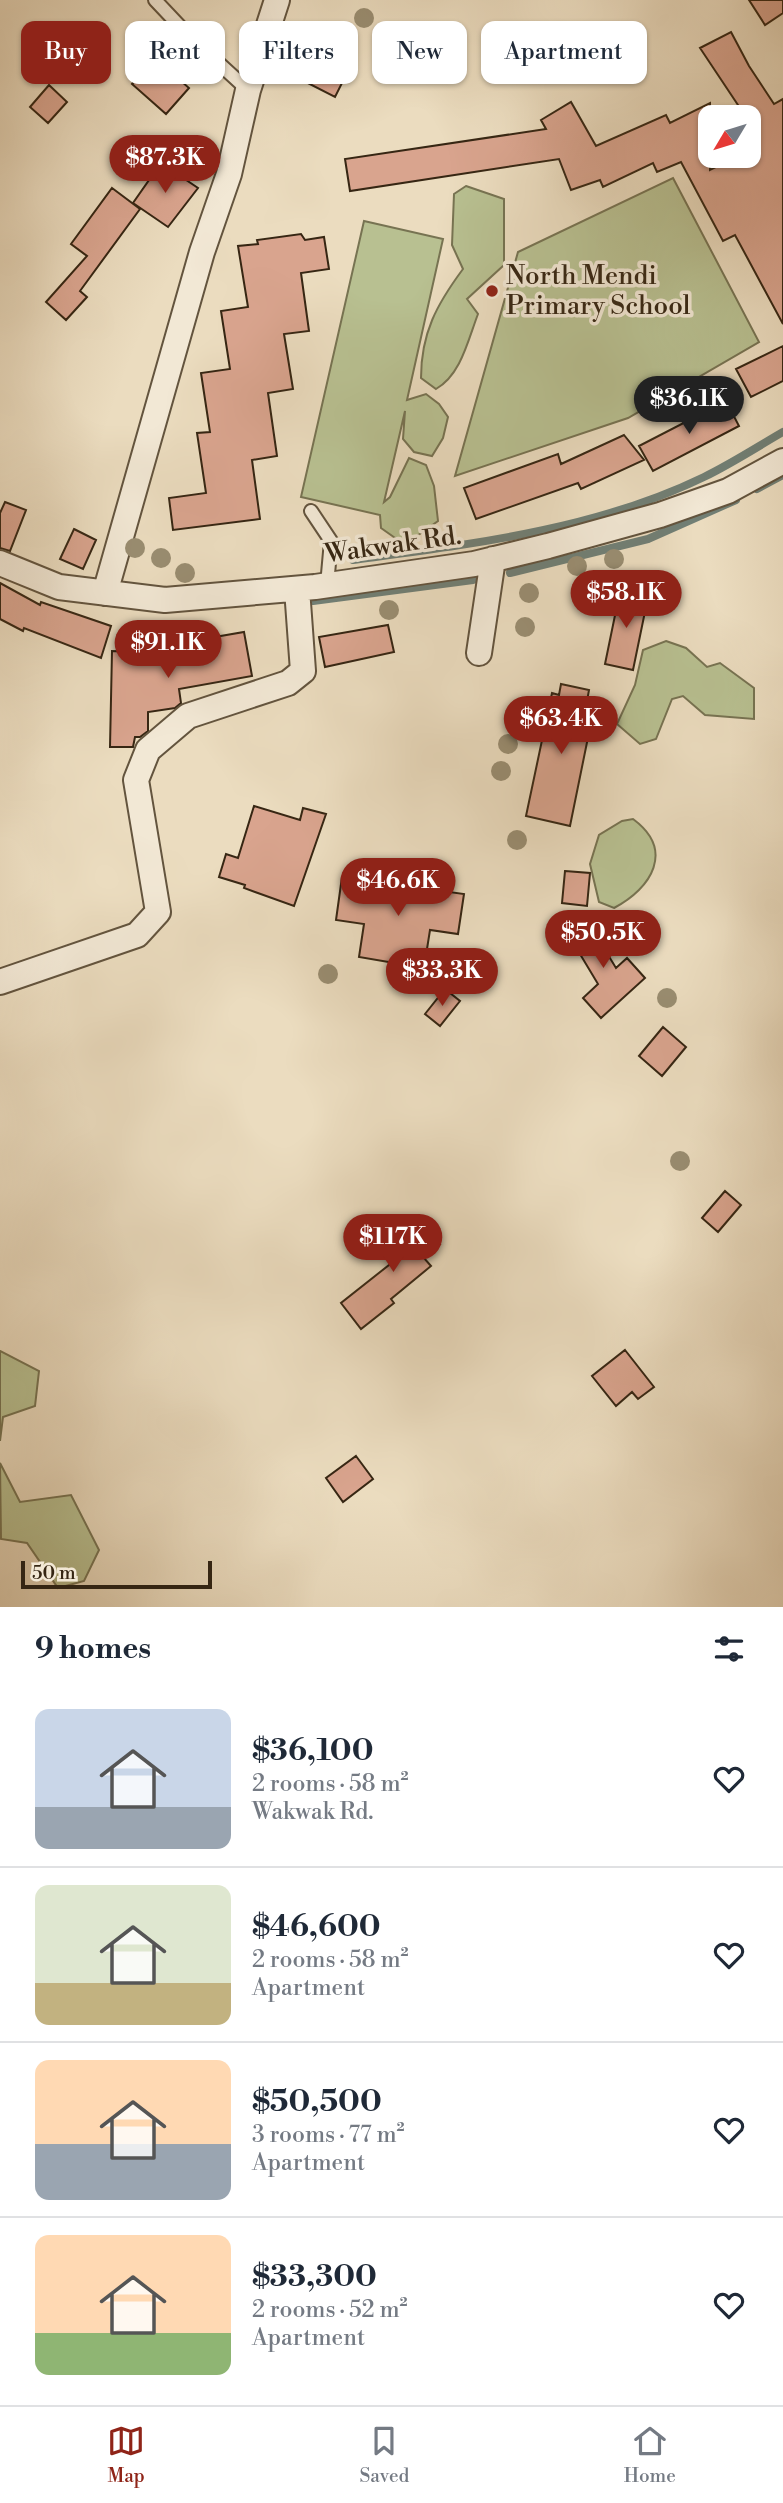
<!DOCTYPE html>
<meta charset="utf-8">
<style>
:root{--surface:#fff;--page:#f6f6f7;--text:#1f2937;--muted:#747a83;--line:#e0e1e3;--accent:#8f2418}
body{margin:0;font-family:"Libre Bodoni",serif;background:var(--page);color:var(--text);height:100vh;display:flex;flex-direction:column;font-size:26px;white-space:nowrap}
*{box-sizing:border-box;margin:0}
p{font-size:23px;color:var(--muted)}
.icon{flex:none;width:38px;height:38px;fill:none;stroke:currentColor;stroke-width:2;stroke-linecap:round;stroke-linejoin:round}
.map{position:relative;height:1607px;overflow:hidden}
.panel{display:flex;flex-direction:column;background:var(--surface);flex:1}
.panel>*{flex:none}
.guide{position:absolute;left:21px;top:21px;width:742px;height:63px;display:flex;gap:14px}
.needle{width:46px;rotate:232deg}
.buttons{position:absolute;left:698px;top:105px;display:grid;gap:14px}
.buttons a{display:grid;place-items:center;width:63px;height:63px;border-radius:14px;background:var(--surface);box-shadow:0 2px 5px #0004;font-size:35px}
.scale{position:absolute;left:21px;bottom:18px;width:191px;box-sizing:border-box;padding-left:7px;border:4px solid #362613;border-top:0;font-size:19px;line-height:24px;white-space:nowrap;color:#362613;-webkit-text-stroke:5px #f2e8d5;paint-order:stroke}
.price{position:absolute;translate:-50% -60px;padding:0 16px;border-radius:24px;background:var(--accent);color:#fff;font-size:23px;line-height:46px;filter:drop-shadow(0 2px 4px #0008)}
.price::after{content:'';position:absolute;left:50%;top:42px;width:21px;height:16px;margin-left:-10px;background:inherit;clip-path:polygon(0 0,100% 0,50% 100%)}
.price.active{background:#222;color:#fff}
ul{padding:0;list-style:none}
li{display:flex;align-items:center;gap:21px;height:175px;padding:0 35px}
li+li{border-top:2px solid var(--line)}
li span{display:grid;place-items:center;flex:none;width:196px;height:140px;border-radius:14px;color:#555}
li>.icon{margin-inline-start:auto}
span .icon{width:84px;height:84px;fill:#fffc;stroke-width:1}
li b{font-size:30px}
h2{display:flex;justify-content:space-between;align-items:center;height:84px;padding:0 35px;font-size:30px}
.pill{padding:0 24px;border-radius:14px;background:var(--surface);box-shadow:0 2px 5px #0004;font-size:24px;line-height:63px}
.pill.active{background:var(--accent);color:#fff}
.tab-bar{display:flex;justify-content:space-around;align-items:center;height:98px;border-top:2px solid var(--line);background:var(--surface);font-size:19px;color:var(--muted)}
.tab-bar a{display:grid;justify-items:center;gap:4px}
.tab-bar .active{color:var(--accent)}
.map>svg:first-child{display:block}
.green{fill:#b8c091;stroke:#777352;stroke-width:2}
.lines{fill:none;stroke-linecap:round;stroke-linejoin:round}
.stream{stroke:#717f75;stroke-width:8}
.building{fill:#d9a48e;stroke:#362613;stroke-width:2}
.lane-casing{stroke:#63543e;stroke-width:16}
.street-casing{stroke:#63543e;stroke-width:28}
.lane{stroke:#f2e8d5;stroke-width:12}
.street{stroke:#f2e8d5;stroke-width:24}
.tree{fill:#998d71}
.poi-dot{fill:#8f2418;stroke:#f2e8d5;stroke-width:2.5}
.labels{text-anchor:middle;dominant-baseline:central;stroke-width:7;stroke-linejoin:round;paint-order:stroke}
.poi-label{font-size:26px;fill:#362613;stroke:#f2e8d5;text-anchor:start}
.street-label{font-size:26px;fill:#362613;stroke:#f2e8d5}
</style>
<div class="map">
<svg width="783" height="1607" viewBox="0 0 783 1607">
<rect width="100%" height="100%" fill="#ebdcbf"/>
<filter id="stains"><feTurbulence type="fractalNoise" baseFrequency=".00286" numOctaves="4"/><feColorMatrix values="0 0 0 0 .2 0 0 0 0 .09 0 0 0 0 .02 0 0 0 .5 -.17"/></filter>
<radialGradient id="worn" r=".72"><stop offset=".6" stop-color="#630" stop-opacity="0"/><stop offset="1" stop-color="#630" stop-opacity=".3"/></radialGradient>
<path class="green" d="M673,178L759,342L628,418L455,476L518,252Z
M466,186L504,199V265L467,299L478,314C468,340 461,375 436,389L421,378C421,333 437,304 463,269L452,245L454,194Z
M364,221L443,239L407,400L426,394L439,404L448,417L443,438L432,456L414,452L403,439L405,411L384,502L390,497L409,458L426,465L434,486L438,521L414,538L398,540L381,528L380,515L301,497Z
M666,641L686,648L707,667L720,663L754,688V719L705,715L683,696L672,699L656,739L640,744L617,724L635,685L643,650Z
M633,819C675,850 652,888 614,908L599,902L590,864L599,835L622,821Z
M0,1351L39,1371L35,1406L3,1417L0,1441Z
M0,1463L20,1502L71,1495L99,1550L84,1581L58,1588L27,1543L1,1539Z"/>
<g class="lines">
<path class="stream" d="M757,489L783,475
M353,560C472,544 595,530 704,477C731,464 757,447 783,432
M510,573L648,539L736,500
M313,601L473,580"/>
</g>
<path class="building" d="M749,0H783V13L765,25Z
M731,32L749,66L774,104L783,99V324L735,235L723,241L681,162L657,172L653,163L603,187L600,180L571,190L559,159L350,191L345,159L546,129L541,120L571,102L596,146L666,115L670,123L710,103V170L738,156H749V117H746L700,48Z
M315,41L353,61L335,97L296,77Z
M508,45L515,64L492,73L485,53Z
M155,58L189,88L166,114L132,84Z
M49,85L67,102L48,123L30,107Z
M161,163L198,188L168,227L133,203Z
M112,188L140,209L80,291L87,297L66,320L46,302L87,256L71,244Z
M301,234L305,240L324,237L329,269L301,273L309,331L284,334L293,389L268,393L277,456L252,460L260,519L173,530L169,498L206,493L197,433L210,432L201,373L230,369L221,311L248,307L238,246L258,244L257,240Z
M783,346V381L751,397L736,369Z
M726,401L739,426L653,471L639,446Z
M624,435L644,460L581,489L578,483L476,519L464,488L558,454L561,464Z
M5,502L26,510L10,551L0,548V513Z
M74,529L96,540L83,569L60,559Z
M0,583L40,605L41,602L111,626L101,658L24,628L23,631L0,619Z
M620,591L648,597L633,670L605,664Z
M388,625L394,652L325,667L319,637Z
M244,632L252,676L179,689L181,703L175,708L148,712V731L140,737H135L133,747H110L112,651L175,653L174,644Z
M561,684L589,690L587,701L595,703L570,826L526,816L552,693L559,695Z
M254,806L300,820L303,808L326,814L294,906L244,888L245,885L219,877L226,854L238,858Z
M565,871L590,873L587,906L562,903Z
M342,877L464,894L458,934L430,930L424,968L359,957L364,924L336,920Z
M585,917L616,968L627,958L645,978L601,1018L583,998L598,984L565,929Z
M445,989L460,1001L440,1026L425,1014Z
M663,1027L686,1047L662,1076L639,1056Z
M725,1191L741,1205L718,1232L702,1218Z
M418,1219L440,1244L423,1257L431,1266L391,1299L394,1303L361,1329L341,1303L394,1261L383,1248Z
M625,1350L654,1387L638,1399L632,1392L616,1406L592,1376Z
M356,1456L373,1479L343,1502L326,1478Z"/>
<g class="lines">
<defs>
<path id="lane" d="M155,0L189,36L248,90
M311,511L331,541L327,585"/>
<path id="street" d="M0,563L59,587L165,600L315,587L474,564L548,546L660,515L728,491L783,461
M105,593L202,252L229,174L248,90L277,0
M479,653L493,559
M0,982L137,935L158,912L136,780L148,750L188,716L288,683L303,671L297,589"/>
</defs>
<use href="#lane" class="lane-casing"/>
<use href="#street" class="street-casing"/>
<use href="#lane" class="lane"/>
<use href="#street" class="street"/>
</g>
<g class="tree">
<circle cx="364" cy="18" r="10"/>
<circle cx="513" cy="32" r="10"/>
<circle cx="455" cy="58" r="10"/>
<circle cx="135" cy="548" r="10"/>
<circle cx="161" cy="558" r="10"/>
<circle cx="614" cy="559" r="10"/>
<circle cx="577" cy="566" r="10"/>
<circle cx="185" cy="573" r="10"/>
<circle cx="529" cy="593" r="10"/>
<circle cx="389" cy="610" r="10"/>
<circle cx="525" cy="627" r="10"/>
<circle cx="518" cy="724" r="10"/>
<circle cx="508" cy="744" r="10"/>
<circle cx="501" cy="771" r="10"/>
<circle cx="517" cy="840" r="10"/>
<circle cx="328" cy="974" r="10"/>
<circle cx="667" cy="998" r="10"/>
<circle cx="680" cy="1161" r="10"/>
</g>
<circle class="poi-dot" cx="492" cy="291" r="7"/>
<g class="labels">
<g class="poi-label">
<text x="506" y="276">North Mendi<tspan x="506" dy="30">Primary School</tspan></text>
</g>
<g class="street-label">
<text transform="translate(393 545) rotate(-8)">Wakwak Rd.</text>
</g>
</g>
<rect width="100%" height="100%" filter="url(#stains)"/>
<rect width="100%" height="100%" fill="url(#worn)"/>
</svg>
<div class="buttons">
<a><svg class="needle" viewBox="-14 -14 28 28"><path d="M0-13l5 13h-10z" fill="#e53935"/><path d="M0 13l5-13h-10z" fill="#747a83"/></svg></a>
</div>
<div class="scale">50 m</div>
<b class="price" style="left:165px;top:195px">$87.3K</b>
<b class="price active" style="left:689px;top:436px">$36.1K</b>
<b class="price" style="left:626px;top:630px">$58.1K</b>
<b class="price" style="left:168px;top:680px">$91.1K</b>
<b class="price" style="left:561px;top:756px">$63.4K</b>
<b class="price" style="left:398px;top:918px">$46.6K</b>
<b class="price" style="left:603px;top:970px">$50.5K</b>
<b class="price" style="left:442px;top:1008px">$33.3K</b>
<b class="price" style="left:393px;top:1274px">$117K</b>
<div class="guide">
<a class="pill active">Buy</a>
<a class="pill">Rent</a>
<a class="pill">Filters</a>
<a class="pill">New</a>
<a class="pill">Apartment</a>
</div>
</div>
<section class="panel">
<h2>9 homes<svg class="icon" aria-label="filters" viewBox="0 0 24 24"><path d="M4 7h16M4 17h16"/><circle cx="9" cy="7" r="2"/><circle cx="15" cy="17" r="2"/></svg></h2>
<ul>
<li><span style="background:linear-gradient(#c9d6e8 70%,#9aa5b1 0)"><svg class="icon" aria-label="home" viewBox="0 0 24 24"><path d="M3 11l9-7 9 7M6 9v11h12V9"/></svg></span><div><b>$36,100</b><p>2 rooms · 58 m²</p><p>Wakwak Rd.</p></div><svg class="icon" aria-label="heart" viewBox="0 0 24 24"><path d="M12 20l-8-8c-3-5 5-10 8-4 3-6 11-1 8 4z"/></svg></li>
<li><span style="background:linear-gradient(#dfe7d0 70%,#c2b280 0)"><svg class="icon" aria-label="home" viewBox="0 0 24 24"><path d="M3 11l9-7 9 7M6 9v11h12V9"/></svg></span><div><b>$46,600</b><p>2 rooms · 58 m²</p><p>Apartment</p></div><svg class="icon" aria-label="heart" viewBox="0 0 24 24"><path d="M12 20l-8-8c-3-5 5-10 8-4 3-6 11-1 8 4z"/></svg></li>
<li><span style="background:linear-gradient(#ffd9b3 60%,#9aa5b1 0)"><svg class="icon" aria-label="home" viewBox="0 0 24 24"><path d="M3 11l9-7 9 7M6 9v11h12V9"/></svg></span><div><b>$50,500</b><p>3 rooms · 77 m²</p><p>Apartment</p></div><svg class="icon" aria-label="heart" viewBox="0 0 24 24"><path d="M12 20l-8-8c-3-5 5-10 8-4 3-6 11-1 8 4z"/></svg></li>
<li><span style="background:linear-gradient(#ffd9b3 70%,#8fb573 0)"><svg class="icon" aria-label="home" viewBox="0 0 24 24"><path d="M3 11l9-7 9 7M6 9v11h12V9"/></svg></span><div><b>$33,300</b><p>2 rooms · 52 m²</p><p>Apartment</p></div><svg class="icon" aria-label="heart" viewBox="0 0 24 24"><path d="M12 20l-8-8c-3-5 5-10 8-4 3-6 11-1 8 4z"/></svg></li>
</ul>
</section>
<nav class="tab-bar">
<a class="active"><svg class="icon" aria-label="map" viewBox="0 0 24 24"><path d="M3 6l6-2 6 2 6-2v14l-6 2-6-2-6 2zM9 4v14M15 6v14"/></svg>Map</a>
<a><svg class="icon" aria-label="saved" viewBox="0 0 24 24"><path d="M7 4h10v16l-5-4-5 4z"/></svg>Saved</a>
<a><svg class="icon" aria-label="home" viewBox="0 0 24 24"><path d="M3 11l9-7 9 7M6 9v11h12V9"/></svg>Home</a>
</nav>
